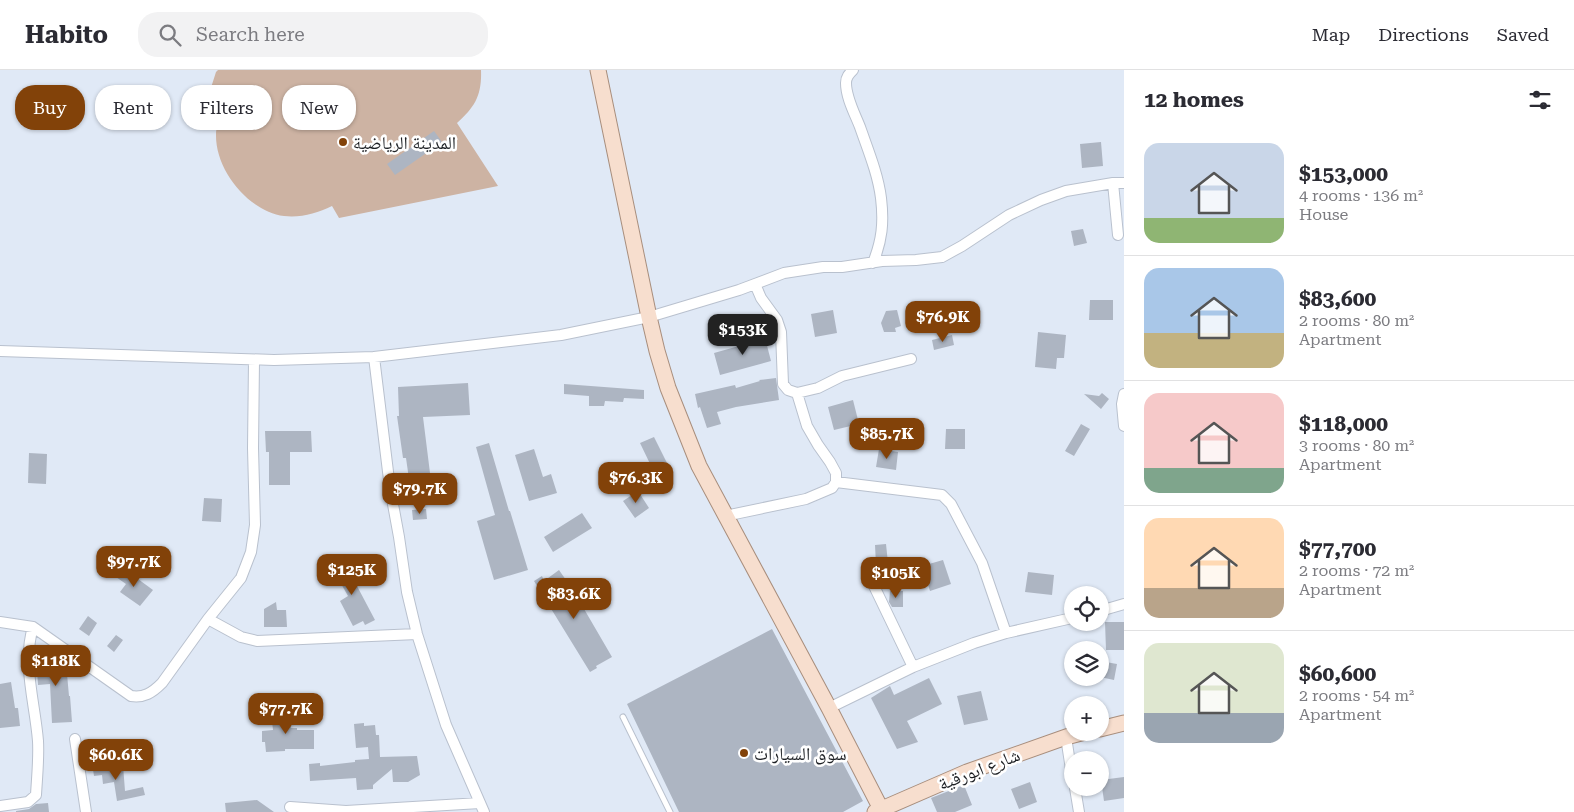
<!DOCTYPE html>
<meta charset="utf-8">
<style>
:root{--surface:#fff;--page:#f2f2f3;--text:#2b2b33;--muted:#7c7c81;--line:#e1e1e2;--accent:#824209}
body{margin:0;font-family:"Roboto Serif","Noto Naskh Arabic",serif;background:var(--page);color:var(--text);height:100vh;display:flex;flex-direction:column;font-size:19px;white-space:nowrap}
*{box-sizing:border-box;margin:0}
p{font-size:16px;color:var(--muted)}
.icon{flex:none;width:28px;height:28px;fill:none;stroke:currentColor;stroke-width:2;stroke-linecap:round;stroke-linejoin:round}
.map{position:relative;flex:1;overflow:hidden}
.sheet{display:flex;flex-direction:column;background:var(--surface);width:450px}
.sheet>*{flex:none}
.hud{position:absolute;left:15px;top:15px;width:475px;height:45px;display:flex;gap:10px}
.controls{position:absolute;left:1064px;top:516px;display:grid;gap:10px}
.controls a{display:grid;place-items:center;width:45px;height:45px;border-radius:50%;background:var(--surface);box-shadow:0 1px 4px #0004;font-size:25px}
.price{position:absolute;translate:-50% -42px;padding:0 11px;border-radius:10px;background:var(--accent);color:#fff;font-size:16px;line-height:32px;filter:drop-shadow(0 1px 2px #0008)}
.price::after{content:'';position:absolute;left:50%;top:30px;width:15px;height:11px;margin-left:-8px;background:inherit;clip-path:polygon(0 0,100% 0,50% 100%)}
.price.current{background:#222;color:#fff}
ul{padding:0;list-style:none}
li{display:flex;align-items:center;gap:15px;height:125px;padding:0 20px}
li+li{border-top:1px solid var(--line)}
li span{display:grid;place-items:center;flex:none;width:140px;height:100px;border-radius:15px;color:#555}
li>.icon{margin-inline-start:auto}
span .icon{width:60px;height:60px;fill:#fffc;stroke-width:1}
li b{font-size:21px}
h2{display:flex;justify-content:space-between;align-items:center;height:60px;padding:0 20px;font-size:21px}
.chip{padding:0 18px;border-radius:20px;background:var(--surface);box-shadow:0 1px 4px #0004;font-size:18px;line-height:45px}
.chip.current{background:var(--accent);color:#fff}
header{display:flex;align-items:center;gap:30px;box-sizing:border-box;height:70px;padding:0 25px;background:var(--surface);border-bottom:1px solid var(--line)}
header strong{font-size:24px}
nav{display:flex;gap:28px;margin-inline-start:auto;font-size:18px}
.search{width:350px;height:45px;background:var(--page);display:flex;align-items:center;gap:12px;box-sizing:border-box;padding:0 18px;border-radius:20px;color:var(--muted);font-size:19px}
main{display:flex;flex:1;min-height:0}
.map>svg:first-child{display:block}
.green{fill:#cdb3a3}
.building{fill:#adb5c2}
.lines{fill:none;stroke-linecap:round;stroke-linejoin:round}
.lane-casing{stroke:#b9c1ce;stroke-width:7}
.street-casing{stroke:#b9c1ce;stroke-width:12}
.primary-casing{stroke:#a88e7d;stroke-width:17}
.lane{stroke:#fff;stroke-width:5}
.street{stroke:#fff;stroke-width:10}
.primary{stroke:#f7dece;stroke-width:15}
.poi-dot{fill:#824209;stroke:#fff;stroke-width:2}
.labels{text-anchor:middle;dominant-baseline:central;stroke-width:5;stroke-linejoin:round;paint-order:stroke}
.poi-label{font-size:18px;fill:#1e2125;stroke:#fff;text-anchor:start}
.street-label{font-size:18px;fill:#1e2125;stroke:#fff}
</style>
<header>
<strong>Habito</strong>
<div class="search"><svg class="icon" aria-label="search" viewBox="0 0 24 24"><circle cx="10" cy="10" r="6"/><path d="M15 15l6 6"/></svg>Search here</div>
<nav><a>Map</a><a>Directions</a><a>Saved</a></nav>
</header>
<main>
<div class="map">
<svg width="1124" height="742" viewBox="0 0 1124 742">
<rect width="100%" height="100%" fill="#e0e9f6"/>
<path class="green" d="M218,0H481C482,25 475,37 457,53L498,116L339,148L332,136C317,143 301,148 284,146C248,141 215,100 216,64C216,58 219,51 221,46L208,27L216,2Z"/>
<path class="building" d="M434,61L442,72L395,105L387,94Z
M1101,72L1103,96L1082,98L1080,74Z
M1083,159L1087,173L1074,176L1071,161Z
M1090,230H1113V250H1089Z
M833,240L837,263L815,267L811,244Z
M897,240L901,256L895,258L896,262H884L881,253L886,241Z
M1038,262L1066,265L1064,288H1057L1056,299L1035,297Z
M744,264L747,272L765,268L771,291L720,305L714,283L739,276L737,266Z
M952,265L954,275L934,280L932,270Z
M776,308L779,330L736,337L717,342L721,354L707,358L700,337L698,338L695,324L735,315L736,318L760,311L759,310Z
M468,313L470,345L423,347L432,419L418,421L417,412L412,413L411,409H409L406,388H403L397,346H399L398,317Z
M564,314L644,320V329L624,328L623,332L605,331L604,336H589V326L564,324Z
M1102,323L1109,329L1101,339L1084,324L1099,326Z
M853,330L859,354L834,360L828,337Z
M1081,354L1090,359L1074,386L1065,381Z
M946,359H965V379H945Z
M265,361H311L312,382H290V415H269V382H266Z
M654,367L667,393L653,400L640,373Z
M489,373L509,441H510L528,500L494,510L477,451L495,445L476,377Z
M534,379L543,407L551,404L557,423L529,431L515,385Z
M879,379L898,382L896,400L876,397Z
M29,383L47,384L46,414L28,413Z
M638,421L649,438L635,448L623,431Z
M204,428L222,429L221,452L202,451Z
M426,439L427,449L413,450L412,440Z
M582,443L592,458L553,482L544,467Z
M886,474L888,493L876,495L875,475Z
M344,489L359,515L357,516L375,550L365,555L363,551L353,556L340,531L348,526L331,496Z
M943,490L951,514L930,521L922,496Z
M123,498L153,520L140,536L120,522L126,514L116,507Z
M559,500L573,520L612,587L596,596L597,598L590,602L534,511L542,506L544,511Z
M1028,502L1054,505L1052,525L1025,522Z
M890,521H903V537H892L889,532Z
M276,532L277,540H286L287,557H264V539Z
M88,546L97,553L89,566L79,559Z
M1105,552H1124V580H1106Z
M772,559L863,731L843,742H679L627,634Z
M116,565L123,570L114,582L107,576Z
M44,583L45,589H55L56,594L66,593L69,626H70L72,652L52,653L50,614L38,615L36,584Z
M1100,591L1117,594L1114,610L1100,607Z
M929,608L942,634L907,651L918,672L897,679L871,628L890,616L894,625Z
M11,612L15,638H18L20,656L0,658V614Z
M981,621L988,650L964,655L957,626Z
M290,641L291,658H297V660H314V679H285V681L266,682L265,672H262V661L273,660L271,642Z
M364,653V656L375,655L376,665H379L380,687L417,686L420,705L408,712H393L392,699L373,715V719L357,720L356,708L310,711L309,694L320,693V696L355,692V690L369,689L368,677L356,678L354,654Z
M101,692L102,697L123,695L125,721L143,717L145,725L117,731L114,712L103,714L102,705L94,706L92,693Z
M1124,707V728L1104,731L1101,710Z
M1030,712L1037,732L1019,739L1011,719Z
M964,715L972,735L955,742H937L931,728Z
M257,730L274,742H226L225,733Z
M48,733L49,742H16V741L29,739L36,734Z"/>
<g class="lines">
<defs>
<path id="lane" d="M623,647L670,742"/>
<path id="street" d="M853,0C849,4 846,7 846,13C846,28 855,44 860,57C868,80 878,104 881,128C884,153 882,170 873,193
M1113,113L1118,165
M755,214L761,228L777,250L781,262L783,314L788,320L797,323L818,318L842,306L911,289
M0,281L274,290L374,287L561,265L649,247L739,220L784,203L823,197H842L882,191L916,190L942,187L962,176L1009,145L1041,130L1066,121L1113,113H1124
M374,287L390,418L399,467L407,522L417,564L446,655L484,742
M1124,324L1122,334L1124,356
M836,412L942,425L951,434L982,493L1006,563
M725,446L806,429L832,418L836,412V403L830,392L818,375L807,356L797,323
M874,516L913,597
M1100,541L1124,534
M208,549L241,567L257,571L417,564
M0,552L33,557L131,626C144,628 152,623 162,613L208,549L241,508L251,482L255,455L253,378L254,290
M829,638L913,597L974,573L1006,563L1072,548
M1066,667L1072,706
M75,669L86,742
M1075,718L1079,742
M0,736L28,732L36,725C37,707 39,689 38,671C35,633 22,594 33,557
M290,737L346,741L480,733"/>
<path id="primary" d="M598,0L649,247L657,281L668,318L699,396L829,638L881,739
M1100,659L1124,653
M875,742L967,702L1066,667L1085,662"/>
</defs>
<use href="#lane" class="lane-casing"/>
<use href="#street" class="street-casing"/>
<use href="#primary" class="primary-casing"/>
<use href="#lane" class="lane"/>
<use href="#street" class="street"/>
<use href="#primary" class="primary"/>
</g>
<g class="poi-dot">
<circle cx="343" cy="72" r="5"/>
<circle cx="744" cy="683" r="5"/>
</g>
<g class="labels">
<g class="poi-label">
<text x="353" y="72">المدينة الرياضية</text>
<text x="754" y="683">سوق السيارات</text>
</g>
<g class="street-label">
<text transform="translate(979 699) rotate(-21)">شارع ابورقية</text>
</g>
</g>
</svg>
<div class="controls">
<a><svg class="icon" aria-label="locate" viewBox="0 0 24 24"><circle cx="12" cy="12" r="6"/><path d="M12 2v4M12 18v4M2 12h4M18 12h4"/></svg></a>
<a><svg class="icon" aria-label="layers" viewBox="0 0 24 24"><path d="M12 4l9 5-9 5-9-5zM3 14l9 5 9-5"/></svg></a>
<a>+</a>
<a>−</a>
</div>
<b class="price" style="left:943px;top:273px">$76.9K</b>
<b class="price current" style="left:743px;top:286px">$153K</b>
<b class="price" style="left:887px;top:390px">$85.7K</b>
<b class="price" style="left:636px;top:434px">$76.3K</b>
<b class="price" style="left:420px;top:445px">$79.7K</b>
<b class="price" style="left:134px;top:518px">$97.7K</b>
<b class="price" style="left:352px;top:526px">$125K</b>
<b class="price" style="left:896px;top:529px">$105K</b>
<b class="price" style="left:574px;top:550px">$83.6K</b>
<b class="price" style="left:56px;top:617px">$118K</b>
<b class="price" style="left:286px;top:665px">$77.7K</b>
<b class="price" style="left:116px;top:711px">$60.6K</b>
<div class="hud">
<a class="chip current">Buy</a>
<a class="chip">Rent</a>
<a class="chip">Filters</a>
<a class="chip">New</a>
</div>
</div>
<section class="sheet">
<h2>12 homes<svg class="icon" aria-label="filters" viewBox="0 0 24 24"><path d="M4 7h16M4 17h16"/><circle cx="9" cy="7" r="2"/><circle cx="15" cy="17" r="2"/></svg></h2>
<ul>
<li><span style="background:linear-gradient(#c9d6e8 75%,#8fb573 0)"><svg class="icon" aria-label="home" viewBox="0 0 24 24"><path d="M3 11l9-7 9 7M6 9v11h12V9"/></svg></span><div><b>$153,000</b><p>4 rooms · 136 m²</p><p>House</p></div></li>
<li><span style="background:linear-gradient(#a9c7e8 65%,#c2b280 0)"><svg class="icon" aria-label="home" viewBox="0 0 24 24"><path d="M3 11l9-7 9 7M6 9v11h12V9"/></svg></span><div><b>$83,600</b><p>2 rooms · 80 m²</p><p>Apartment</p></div></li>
<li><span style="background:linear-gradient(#f6c9c9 75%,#7fa58c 0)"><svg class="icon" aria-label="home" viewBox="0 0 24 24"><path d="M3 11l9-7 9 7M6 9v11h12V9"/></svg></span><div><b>$118,000</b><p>3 rooms · 80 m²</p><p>Apartment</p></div></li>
<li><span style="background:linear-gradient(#ffd9b3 70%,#b9a48a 0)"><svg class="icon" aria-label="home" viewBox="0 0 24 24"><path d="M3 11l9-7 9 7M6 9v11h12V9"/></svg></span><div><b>$77,700</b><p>2 rooms · 72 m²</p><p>Apartment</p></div></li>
<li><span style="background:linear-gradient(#dfe7d0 70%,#9aa5b1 0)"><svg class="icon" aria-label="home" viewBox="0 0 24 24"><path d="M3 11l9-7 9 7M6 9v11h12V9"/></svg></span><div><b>$60,600</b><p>2 rooms · 54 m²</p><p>Apartment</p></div></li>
</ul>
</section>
</main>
